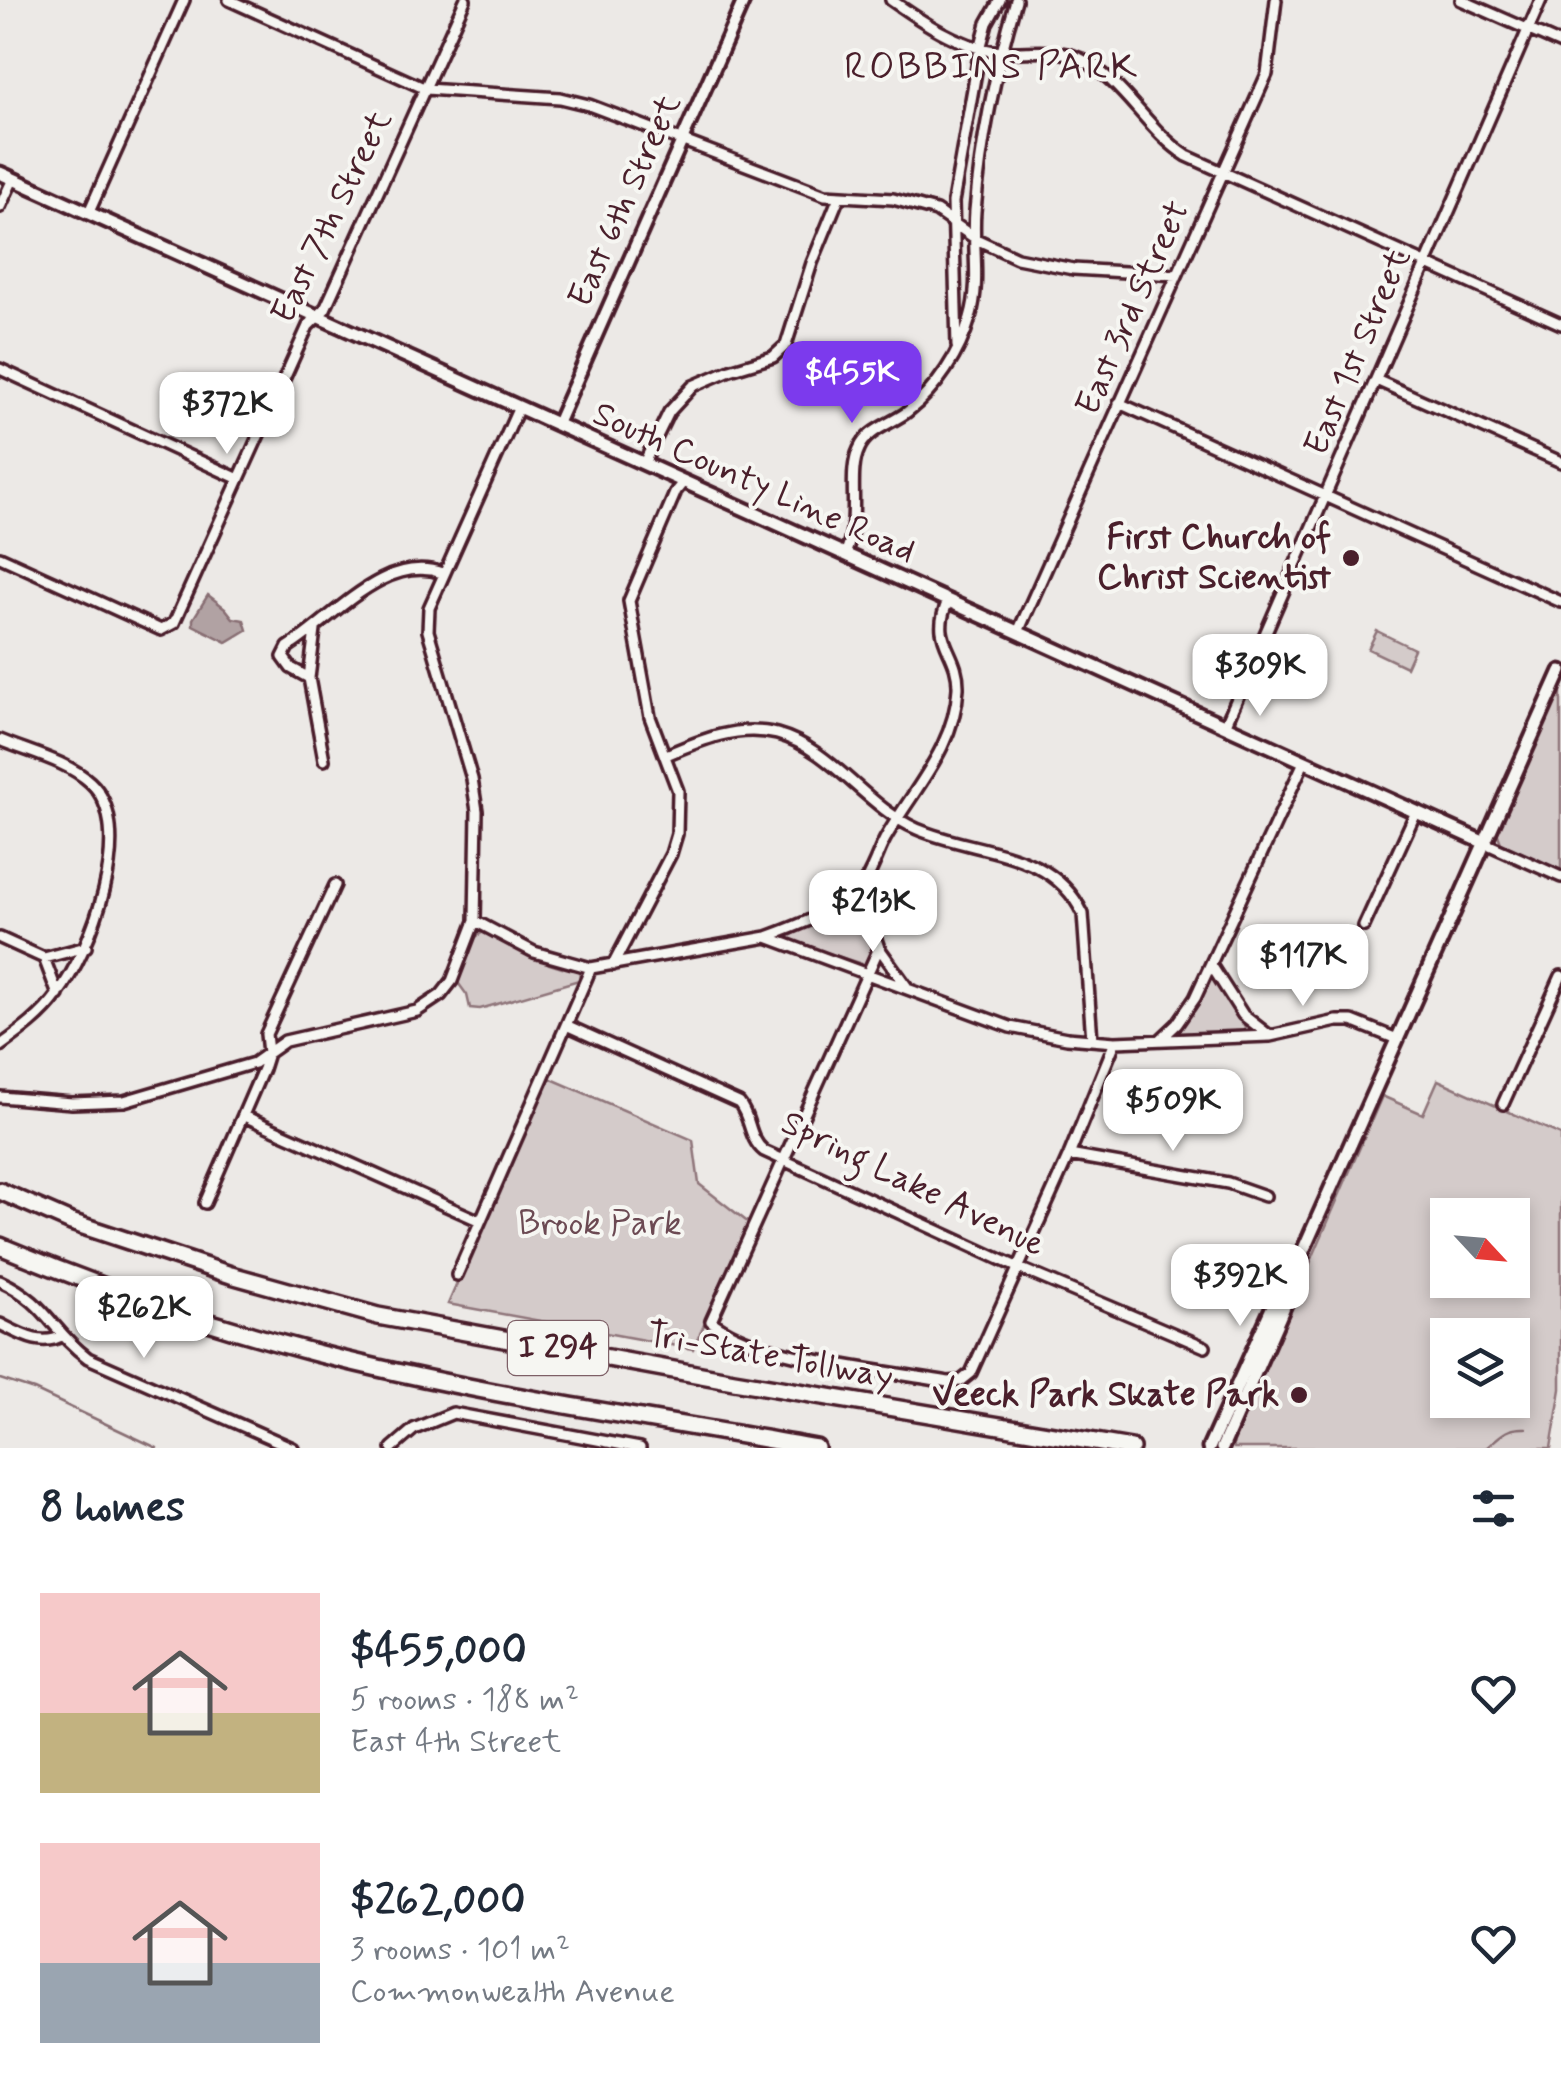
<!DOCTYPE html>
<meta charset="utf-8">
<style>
:root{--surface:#fff;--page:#f6f6f7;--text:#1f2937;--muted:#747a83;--accent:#7c3aed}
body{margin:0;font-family:Mynerve,sans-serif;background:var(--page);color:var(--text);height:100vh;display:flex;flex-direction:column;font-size:38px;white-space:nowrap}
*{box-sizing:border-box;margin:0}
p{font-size:32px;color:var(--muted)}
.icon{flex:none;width:55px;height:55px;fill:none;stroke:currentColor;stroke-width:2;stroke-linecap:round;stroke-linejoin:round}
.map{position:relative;height:1448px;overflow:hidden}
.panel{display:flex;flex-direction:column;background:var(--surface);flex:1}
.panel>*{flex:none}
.needle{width:65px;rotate:116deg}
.fabs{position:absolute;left:1430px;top:1198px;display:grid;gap:20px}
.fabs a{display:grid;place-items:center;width:100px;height:100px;border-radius:0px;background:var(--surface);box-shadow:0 5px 15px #0003;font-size:50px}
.price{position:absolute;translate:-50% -85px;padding:0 22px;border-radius:20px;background:#fff;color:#222;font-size:32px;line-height:65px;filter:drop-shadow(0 2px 5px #0008)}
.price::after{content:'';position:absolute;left:50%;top:60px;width:30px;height:22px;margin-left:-15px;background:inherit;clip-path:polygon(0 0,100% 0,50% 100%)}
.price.selected{background:var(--accent);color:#fff}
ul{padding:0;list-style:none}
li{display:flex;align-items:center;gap:30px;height:250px;padding:0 40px}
li span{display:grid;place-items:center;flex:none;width:280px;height:200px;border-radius:0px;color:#555}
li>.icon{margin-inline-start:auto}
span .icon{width:120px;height:120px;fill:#fffc;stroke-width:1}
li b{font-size:42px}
h2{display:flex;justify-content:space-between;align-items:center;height:120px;padding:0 40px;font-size:42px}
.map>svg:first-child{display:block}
.green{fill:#d4cbca;stroke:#8f757a;stroke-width:2.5;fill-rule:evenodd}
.water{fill:#b1a2a3;stroke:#886e73;stroke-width:2.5}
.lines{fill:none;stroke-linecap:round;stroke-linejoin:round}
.stream{stroke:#886e73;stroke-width:2.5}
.minor-casing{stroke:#4a1f2b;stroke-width:16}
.tertiary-casing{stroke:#4a1f2b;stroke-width:18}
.secondary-casing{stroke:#4a1f2b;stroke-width:19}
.motorway-casing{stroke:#4a1f2b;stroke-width:22}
.minor{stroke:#f6f6f2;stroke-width:9}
.tertiary{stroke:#f6f6f2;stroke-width:10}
.secondary{stroke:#f6f6f2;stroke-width:11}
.motorway{stroke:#f6f6f2;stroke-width:15}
.poi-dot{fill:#4a1f2b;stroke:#f6f6f2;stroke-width:4}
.labels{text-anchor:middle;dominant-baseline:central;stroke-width:8;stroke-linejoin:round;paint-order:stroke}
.shield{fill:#f6f6f2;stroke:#7e6067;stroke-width:2.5}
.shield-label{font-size:32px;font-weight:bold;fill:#4a1f2b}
.street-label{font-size:35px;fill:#4a1f2b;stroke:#f6f6f2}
.poi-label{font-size:35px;font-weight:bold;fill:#4a1f2b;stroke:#f6f6f2;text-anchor:end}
.park-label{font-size:35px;fill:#6c4a53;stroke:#f6f6f2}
.neighbourhood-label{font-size:38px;letter-spacing:2.5px;fill:#4a1f2b;stroke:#f6f6f2}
</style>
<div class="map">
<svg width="1561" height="1448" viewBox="0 0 1561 1448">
<rect width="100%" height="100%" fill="#ece9e6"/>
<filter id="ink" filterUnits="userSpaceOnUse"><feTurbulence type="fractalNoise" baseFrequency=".01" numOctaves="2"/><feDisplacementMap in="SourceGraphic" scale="20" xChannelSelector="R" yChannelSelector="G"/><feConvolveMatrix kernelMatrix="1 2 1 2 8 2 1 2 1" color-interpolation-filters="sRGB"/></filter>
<g filter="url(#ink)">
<path class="green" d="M1377,631L1414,649L1406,667L1368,649Z
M1561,687V871L1501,843L1497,832Z
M851,905C860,911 874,938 873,950C872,953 867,963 865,965L784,939Z
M483,932L518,949L550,959L549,964L562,968L564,963L580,969L579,980L480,1009L470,1008L467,995L456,980L473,939Z
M1212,978L1248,1032L1181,1037L1178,1030L1195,1010Z
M547,1077L693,1140L699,1184L750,1224L693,1349L448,1304Z
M1438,1080L1561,1135V1389L1551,1448H1234L1233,1442L1382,1096L1423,1114ZM1448,1215H1512V1280H1448ZM1448,1335H1512V1400H1448Z"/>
<path class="water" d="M208,595L225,608L233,618L244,620L247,630L227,642L193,625V619Z"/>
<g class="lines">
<path class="stream" d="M0,1379L34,1390L157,1448
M1486,1448C1500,1436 1506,1427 1526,1428"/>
<defs>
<path id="minor" d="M229,0L426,89L560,98L589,105L825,195L893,199L936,211L976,239L1017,258L1073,269L1177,275
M891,0C921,21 958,46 994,51C1022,55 1052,46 1079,58C1124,80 1146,130 1187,156L1561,324
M1461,0L1561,44
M0,207L13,179
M89,212L184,0
M957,346L953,202L980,49L987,23L1000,0
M0,369L239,479
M1376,380L1561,462
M1119,403L1561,602
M644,463L669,412L693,386L730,370L773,357L786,345L812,263L839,197
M845,554C862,517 846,476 859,449C867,430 891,424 907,412C937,389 960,353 970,318C981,282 972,246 975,211C981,140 996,68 1016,0
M0,557L161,630L174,623L308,326L325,309L465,0
M315,630L309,678L324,760
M1018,632L1267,74L1276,0
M309,678L291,668L283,657L288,647C333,619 385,553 442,573
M1225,726L1541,0
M0,740C28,752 67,761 90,782C139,827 90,952 57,995C42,1016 21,1031 0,1046
M666,755C701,740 738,724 777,734C832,749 865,806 917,829C975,854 1052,848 1083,914L1092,1040
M1485,843L1561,877
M859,891L879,948L907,987
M475,921L534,952L591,968L767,937L1010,1027L1067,1038L1115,1042L1270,1036
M1364,926L1416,812
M767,937C796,926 832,913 856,893C869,882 877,854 885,839C913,789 955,748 958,688C959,650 929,642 948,601
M0,938L44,958L86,947
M879,948L711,1321C760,1360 884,1370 948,1382L961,1381L971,1373L1069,1155L1115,1042
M44,958L58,995
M613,965L671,854L677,834L678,791L650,717L629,601L676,491L684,481
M1211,965L1243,1015L1270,1036L1337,1021H1352L1397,1039
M566,1025L739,1103C751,1117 748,1138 764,1151L1019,1268L1205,1347
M1160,1040L1177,1024L1195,998L1304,762
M0,1097L72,1103L124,1101L254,1063L285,1041L417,1011L441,995L452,981L475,921L477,811L472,779L428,631L429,608L519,407
M1503,1104L1561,976
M244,1116L478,1220
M1069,1155L1228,1183L1265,1196
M205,1203L263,1069L268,1053L266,1034L335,885
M457,1275L591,968
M0,1281C48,1303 50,1330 88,1358L293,1448
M0,1324C20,1334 42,1348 63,1335
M392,1448L414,1429L453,1413L640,1448"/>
<path id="tertiary" d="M557,424L744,0"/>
<path id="secondary" d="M0,173L1485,843
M1209,1448L1291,1266L1301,1255
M1222,1448L1300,1270L1303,1251L1561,671"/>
<path id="motorway" d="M0,1191L71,1222L231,1275L378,1316L734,1381L1131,1448
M0,1246C103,1289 209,1325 316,1353C480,1395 650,1418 816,1448"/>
</defs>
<use href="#minor" class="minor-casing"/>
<use href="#tertiary" class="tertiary-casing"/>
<use href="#secondary" class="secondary-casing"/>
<use href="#motorway" class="motorway-casing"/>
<use href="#minor" class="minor"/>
<use href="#tertiary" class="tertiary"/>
<use href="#secondary" class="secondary"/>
<use href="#motorway" class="motorway"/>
</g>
</g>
<g class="poi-dot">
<circle cx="1351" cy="558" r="10"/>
<circle cx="1299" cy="1395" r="10"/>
</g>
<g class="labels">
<rect class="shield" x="508" y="1321" width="100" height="54" rx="8"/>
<g class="shield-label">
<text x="558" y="1348">I 294</text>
</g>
<g class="street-label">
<text transform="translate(625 201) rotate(-66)">East 6th Street</text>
<text transform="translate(332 217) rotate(-64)">East 7th Street</text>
<text transform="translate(1133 308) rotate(-66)">East 3rd Street</text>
<text transform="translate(1358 352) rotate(-67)">East 1st Street</text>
<text transform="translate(754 483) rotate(24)">South County Line Road</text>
<text transform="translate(913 1184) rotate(26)">Spring Lake Avenue</text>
<text transform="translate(770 1356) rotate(10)">Tri-State Tollway</text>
</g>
<g class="poi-label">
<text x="1331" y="538">First Church of<tspan x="1331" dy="40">Christ Scientist</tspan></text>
<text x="1279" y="1395">Veeck Park Skate Park</text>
</g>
<g class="park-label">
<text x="600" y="1224">Brook Park</text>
</g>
<g class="neighbourhood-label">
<text x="992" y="67">ROBBINS PARK</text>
</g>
</g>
</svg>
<div class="fabs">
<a><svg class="needle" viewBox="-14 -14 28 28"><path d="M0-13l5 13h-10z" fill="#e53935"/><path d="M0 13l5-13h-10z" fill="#747a83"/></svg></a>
<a><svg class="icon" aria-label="layers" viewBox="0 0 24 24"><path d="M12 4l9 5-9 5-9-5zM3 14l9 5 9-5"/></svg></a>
</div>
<b class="price selected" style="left:852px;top:426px">$455K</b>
<b class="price" style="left:227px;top:457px">$372K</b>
<b class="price" style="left:1260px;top:719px">$309K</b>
<b class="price" style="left:873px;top:955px">$213K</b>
<b class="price" style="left:1303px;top:1009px">$117K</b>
<b class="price" style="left:1173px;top:1154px">$509K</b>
<b class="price" style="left:1240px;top:1329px">$392K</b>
<b class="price" style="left:144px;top:1361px">$262K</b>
</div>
<section class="panel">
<h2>8 homes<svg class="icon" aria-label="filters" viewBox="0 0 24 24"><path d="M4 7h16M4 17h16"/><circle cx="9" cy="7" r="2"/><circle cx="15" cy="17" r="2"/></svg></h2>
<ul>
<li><span style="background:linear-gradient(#f6c9c9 60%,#c2b280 0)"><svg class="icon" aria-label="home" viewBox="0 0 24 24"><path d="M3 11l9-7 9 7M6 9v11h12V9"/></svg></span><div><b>$455,000</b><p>5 rooms · 188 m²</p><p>East 4th Street</p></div><svg class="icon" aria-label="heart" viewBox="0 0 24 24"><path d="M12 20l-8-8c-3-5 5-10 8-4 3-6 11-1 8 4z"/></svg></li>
<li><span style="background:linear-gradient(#f6c9c9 60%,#9aa5b1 0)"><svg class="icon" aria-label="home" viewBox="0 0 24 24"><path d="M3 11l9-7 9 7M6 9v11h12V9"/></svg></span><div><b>$262,000</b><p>3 rooms · 101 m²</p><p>Commonwealth Avenue</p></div><svg class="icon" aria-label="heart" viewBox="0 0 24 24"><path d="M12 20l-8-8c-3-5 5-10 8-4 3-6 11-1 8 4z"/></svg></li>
</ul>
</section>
